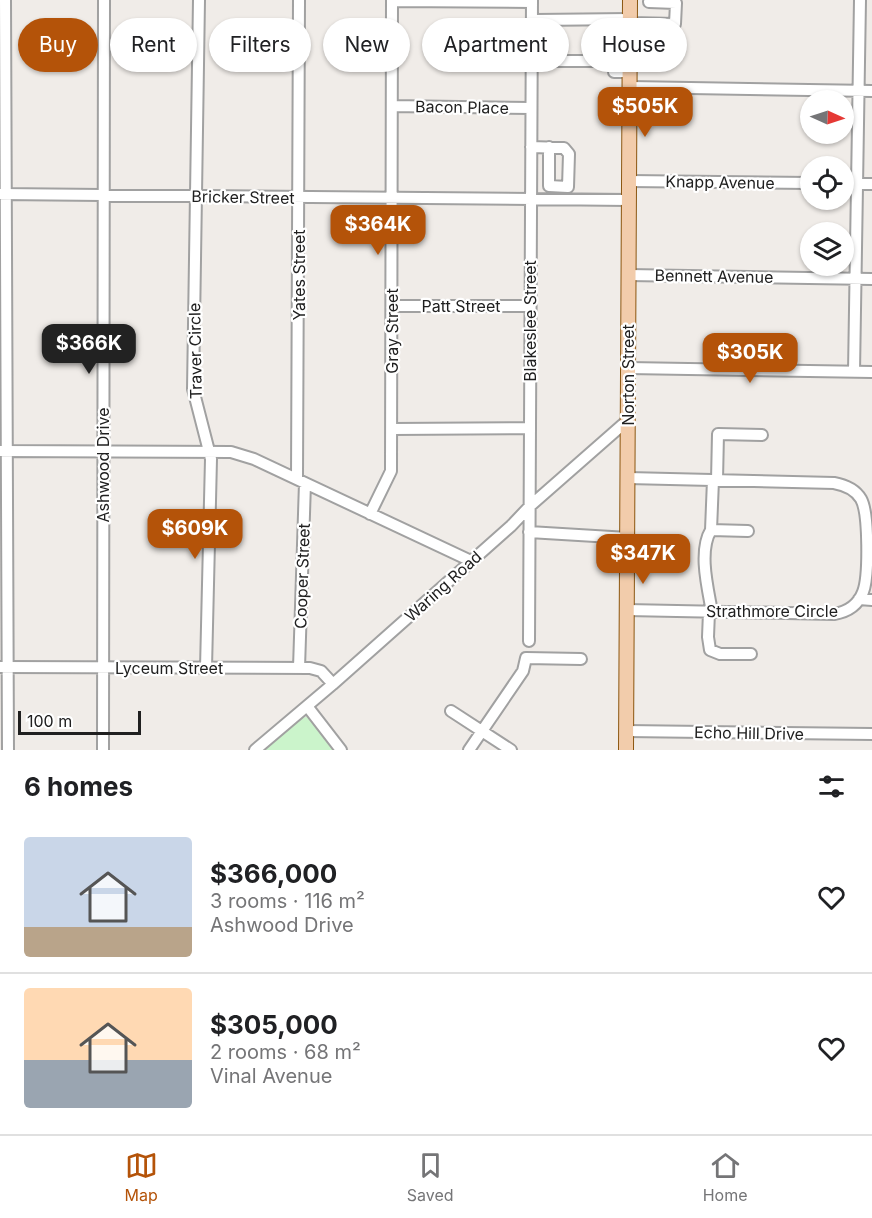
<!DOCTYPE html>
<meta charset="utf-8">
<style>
:root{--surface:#fff;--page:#f6f6f6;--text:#202124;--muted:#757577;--line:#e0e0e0;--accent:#b45309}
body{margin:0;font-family:Inter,sans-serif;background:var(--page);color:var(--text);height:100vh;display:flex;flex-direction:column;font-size:22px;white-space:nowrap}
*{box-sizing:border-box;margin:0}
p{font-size:20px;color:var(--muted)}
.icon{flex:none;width:33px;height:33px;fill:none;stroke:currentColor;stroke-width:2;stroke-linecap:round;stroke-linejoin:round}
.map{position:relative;height:750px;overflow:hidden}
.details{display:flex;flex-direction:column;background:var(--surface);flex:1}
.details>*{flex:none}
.guide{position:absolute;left:18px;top:18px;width:837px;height:54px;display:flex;gap:12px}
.needle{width:39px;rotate:93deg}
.fabs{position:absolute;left:800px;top:90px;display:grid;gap:12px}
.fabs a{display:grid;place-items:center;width:54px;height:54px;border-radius:50%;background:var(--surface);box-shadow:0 2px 4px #0004;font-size:30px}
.scale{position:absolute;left:18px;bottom:15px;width:123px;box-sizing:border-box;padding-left:6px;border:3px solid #202020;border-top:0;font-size:16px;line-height:21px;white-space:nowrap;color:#202020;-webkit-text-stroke:4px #fff;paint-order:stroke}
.price{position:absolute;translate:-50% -51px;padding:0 14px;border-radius:12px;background:var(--accent);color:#fff;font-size:20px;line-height:39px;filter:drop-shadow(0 2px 3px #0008)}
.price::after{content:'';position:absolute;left:50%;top:36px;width:18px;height:14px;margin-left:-9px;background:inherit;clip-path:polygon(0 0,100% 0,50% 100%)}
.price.active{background:#222;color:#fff}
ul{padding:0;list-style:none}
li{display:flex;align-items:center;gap:18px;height:150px;padding:0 24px}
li+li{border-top:2px solid var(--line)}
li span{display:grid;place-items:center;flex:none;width:168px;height:120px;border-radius:6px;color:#555}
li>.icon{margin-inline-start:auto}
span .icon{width:72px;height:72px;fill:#fffc;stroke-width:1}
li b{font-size:26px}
h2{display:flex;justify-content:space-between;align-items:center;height:72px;padding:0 24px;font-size:26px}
.chip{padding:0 21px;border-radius:27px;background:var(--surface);box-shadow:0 2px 4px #0004;font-size:21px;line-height:54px}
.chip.active{background:var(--accent);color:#fff}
.menu{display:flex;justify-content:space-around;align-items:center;height:84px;border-top:2px solid var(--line);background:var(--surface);font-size:16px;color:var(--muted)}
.menu a{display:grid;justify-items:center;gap:3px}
.menu .active{color:var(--accent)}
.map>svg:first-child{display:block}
.park{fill:#cbf4cb}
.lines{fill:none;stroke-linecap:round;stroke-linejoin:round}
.minor-casing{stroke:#a1a1a1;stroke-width:14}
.major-casing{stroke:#8c5711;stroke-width:16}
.minor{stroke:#fff;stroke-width:10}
.major{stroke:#f2ccab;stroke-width:14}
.labels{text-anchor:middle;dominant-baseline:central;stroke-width:4.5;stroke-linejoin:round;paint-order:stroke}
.street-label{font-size:16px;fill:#202020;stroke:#fff}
</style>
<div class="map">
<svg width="872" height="750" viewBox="0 0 872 750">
<rect width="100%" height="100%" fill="#f0ece8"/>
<path class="park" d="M306,717L311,719L335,750H265L302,718Z"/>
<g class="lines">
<defs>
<path id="minor" d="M5,0L8,750
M199,0L193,389L211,459L206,668
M392,1L532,2
M535,20L630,19
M541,20V61H614V72H630
M630,23L675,24L676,3L649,2
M630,87L872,91
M392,106L531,108
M531,147L564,148L569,154L568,187L549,186V147
M629,181L810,183
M843,184H872
M0,194L629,200
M629,275L872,279
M392,306H530
M628,368L872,372
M854,372L860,0
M392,429L530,428
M0,451L231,452L254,459L471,561
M297,479L299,0
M713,480L711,530L748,531
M717,480L718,434L762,435
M370,514L391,471L392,0
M711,530C698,551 708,589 712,612
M529,532L628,538
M859,599L872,600
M627,610L834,614C847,612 858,605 863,592C869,577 869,513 861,499C855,489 845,485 834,483L628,478
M709,612L708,637L710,650L720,654H751
M529,641L532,0
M0,667L310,668L321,671L333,684
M299,668L305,483
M307,706L341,750
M451,711L511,750
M626,731L872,734
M103,750L104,0
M255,750L333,684L511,526L530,506L628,420
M469,750L523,671L526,658L581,659"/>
<path id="major" d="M626,750L630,0"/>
</defs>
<use href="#minor" class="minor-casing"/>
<use href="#major" class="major-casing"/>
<use href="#minor" class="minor"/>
<use href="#major" class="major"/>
</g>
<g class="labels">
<g class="street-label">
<text transform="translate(462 107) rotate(1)">Bacon Place</text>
<text transform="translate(720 182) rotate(1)">Knapp Avenue</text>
<text transform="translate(243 197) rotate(1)">Bricker Street</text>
<text transform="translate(299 275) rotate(-90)">Yates Street</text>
<text transform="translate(714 276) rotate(1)">Bennett Avenue</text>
<text x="461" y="306">Patt Street</text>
<text transform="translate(530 321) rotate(-90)">Blakeslee Street</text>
<text transform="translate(392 331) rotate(-90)">Gray Street</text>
<text transform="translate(195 351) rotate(-91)">Traver Circle</text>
<text transform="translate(628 375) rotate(-90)">Norton Street</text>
<text transform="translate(103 465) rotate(-90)">Ashwood Drive</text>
<text transform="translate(302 576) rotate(-88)">Cooper Street</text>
<text transform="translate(443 586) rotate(-42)">Waring Road</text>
<text x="772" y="611">Strathmore Circle</text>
<text x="169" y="668">Lyceum Street</text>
<text transform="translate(749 733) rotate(1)">Echo Hill Drive</text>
</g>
</g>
</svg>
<div class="fabs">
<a><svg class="needle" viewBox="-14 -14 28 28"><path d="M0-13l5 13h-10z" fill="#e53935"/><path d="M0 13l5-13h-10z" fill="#757577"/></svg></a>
<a><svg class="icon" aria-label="locate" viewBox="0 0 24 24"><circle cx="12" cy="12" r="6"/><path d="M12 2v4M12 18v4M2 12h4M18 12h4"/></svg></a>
<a><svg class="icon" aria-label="layers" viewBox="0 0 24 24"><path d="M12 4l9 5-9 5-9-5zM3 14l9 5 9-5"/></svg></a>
</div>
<div class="scale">100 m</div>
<b class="price" style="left:645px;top:138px">$505K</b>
<b class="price" style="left:378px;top:256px">$364K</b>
<b class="price active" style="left:89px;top:375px">$366K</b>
<b class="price" style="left:750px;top:384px">$305K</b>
<b class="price" style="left:195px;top:560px">$609K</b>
<b class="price" style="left:643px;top:585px">$347K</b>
<div class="guide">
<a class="chip active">Buy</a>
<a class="chip">Rent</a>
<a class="chip">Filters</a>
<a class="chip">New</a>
<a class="chip">Apartment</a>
<a class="chip">House</a>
</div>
</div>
<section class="details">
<h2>6 homes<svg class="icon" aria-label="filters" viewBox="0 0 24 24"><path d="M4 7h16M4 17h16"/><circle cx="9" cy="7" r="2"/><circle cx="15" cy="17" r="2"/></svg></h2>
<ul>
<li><span style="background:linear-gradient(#c9d6e8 75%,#b9a48a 0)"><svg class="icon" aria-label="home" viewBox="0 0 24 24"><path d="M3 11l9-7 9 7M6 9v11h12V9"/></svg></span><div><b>$366,000</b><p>3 rooms · 116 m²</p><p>Ashwood Drive</p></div><svg class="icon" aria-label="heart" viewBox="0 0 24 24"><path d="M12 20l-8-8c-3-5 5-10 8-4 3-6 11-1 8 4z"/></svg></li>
<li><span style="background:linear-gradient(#ffd9b3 60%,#9aa5b1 0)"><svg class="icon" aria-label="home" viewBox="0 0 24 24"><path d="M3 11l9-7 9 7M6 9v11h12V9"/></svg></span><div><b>$305,000</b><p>2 rooms · 68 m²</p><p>Vinal Avenue</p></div><svg class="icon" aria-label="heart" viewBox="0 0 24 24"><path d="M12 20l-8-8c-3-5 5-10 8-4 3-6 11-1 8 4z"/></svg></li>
</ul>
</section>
<nav class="menu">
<a class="active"><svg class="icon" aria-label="map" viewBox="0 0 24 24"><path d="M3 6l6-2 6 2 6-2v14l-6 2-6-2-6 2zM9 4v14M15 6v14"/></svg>Map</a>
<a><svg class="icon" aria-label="saved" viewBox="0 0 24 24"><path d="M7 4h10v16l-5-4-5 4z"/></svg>Saved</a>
<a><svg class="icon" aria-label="home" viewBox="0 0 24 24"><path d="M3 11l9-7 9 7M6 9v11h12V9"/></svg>Home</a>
</nav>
